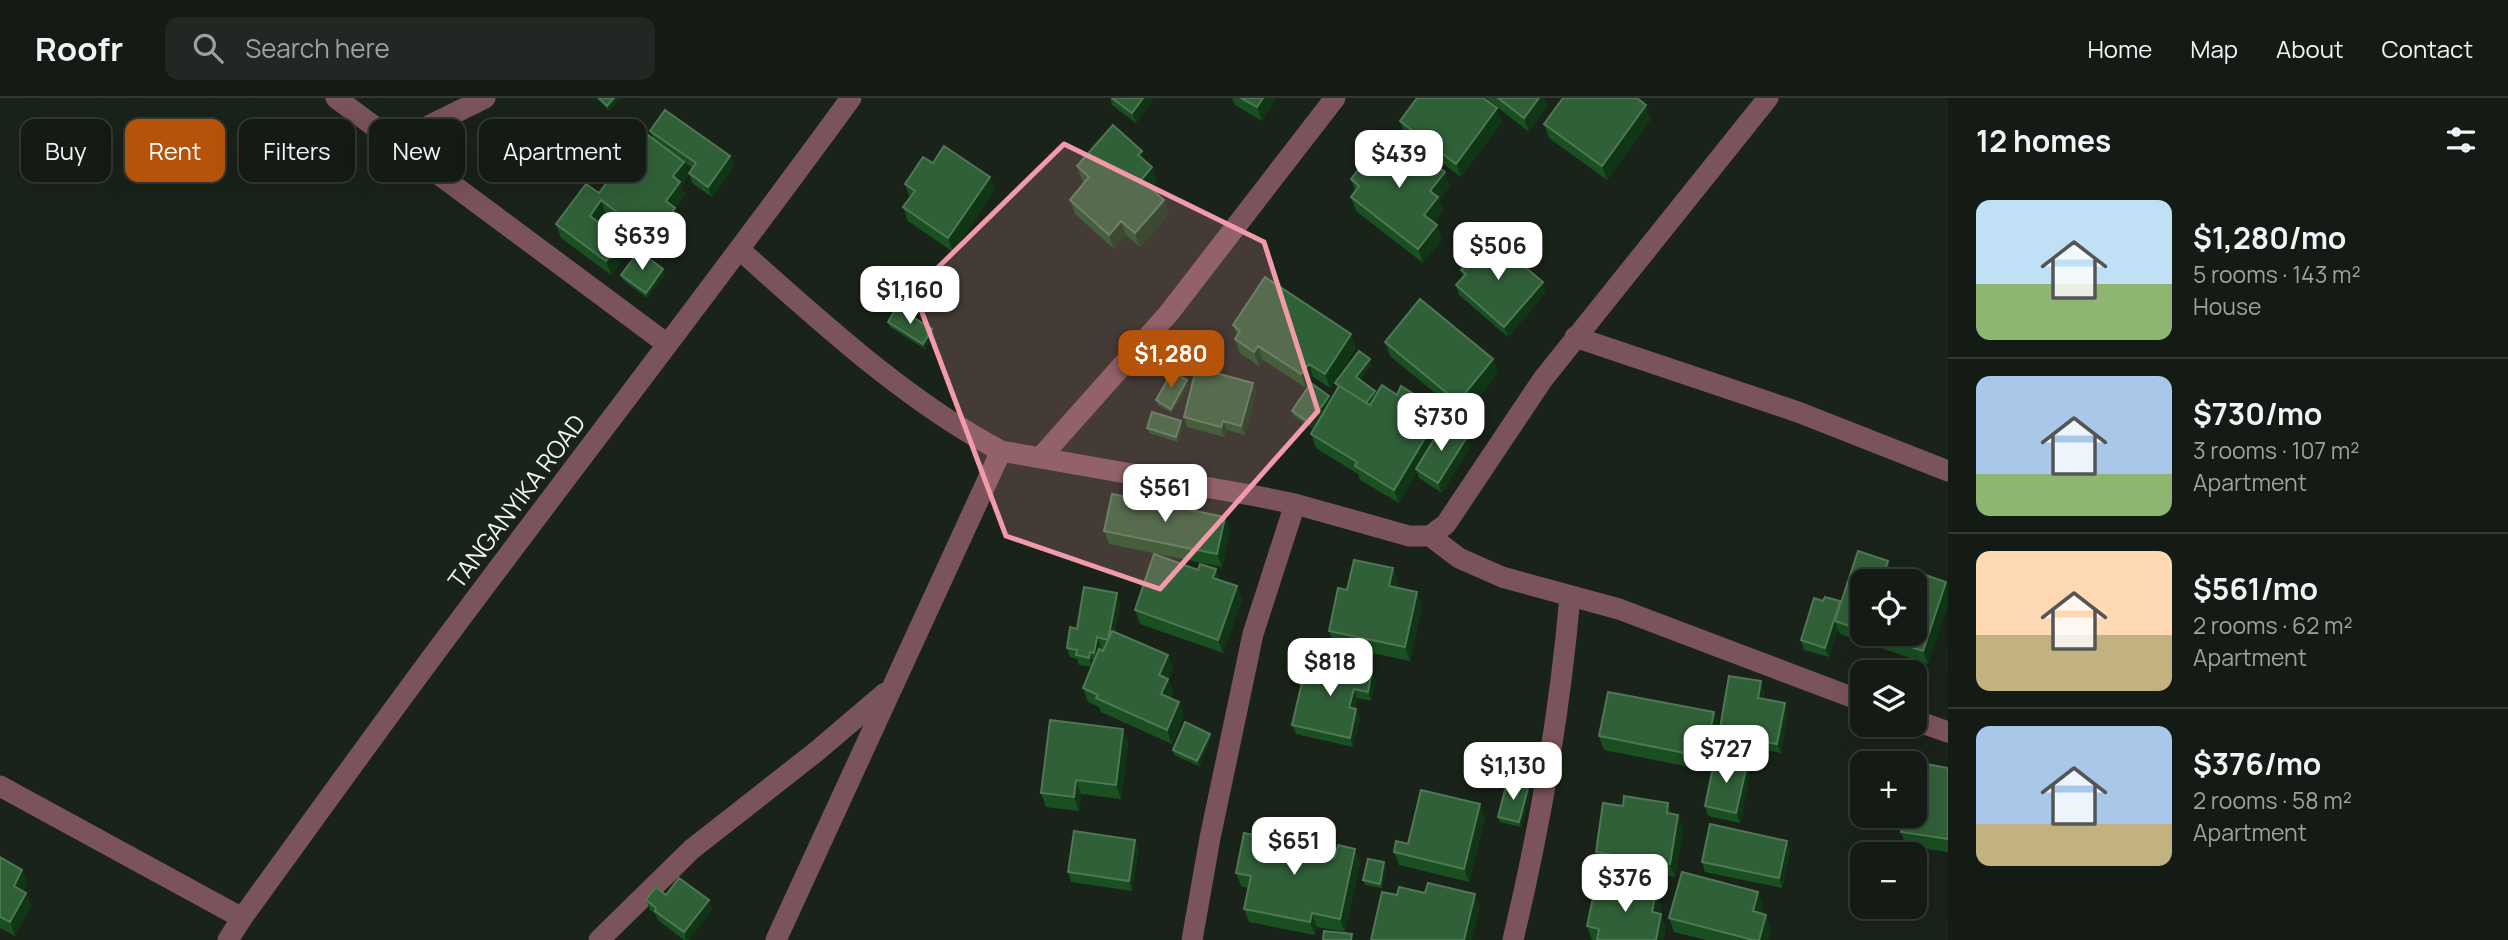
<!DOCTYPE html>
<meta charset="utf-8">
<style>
:root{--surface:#141a14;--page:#212722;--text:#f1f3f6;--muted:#9da1a0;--line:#333834;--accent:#b45309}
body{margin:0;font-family:Manrope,sans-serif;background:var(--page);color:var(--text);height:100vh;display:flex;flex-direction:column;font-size:26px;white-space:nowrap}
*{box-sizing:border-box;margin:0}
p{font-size:23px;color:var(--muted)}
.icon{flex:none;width:38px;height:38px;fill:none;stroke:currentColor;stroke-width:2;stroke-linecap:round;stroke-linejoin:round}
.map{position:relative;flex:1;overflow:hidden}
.side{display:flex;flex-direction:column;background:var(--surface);width:560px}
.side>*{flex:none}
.hud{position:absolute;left:21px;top:21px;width:665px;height:63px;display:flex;gap:14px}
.fabs{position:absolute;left:1850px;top:471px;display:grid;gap:14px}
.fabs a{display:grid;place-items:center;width:77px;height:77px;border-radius:14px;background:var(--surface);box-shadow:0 7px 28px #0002,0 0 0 2px var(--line);font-size:35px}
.price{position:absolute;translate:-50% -60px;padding:0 16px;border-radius:14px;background:#fff;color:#222;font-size:23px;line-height:46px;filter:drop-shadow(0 2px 4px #0008)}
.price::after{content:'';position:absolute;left:50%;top:42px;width:21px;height:16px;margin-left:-10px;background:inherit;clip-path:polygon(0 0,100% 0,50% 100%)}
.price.on{background:var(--accent);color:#fff}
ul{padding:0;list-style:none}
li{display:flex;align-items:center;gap:21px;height:175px;padding:0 28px}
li+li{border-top:2px solid var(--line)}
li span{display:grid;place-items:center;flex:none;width:196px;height:140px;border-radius:14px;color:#555}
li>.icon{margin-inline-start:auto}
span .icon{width:84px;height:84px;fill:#fffc;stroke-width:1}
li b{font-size:30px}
h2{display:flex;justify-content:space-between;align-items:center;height:84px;padding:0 28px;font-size:30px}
.pill{padding:0 24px;border-radius:14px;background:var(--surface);box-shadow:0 7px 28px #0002,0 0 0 2px var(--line);font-size:24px;line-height:63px}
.pill.on{background:var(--accent);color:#fff}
header{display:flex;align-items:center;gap:42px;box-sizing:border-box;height:98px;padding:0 35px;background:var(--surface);border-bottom:2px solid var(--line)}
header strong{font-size:33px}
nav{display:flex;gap:38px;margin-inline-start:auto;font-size:24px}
.search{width:490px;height:63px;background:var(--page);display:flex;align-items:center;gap:18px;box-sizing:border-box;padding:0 24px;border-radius:14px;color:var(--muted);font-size:26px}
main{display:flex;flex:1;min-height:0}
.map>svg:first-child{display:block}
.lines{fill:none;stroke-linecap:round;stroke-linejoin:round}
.minor{stroke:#7b535a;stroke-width:21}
.wall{fill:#194f21}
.shaded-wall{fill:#103615}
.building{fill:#306038;stroke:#4e7854;stroke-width:2}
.marked{fill:#f39aaa;fill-opacity:0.2;stroke:#f39aaa;stroke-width:5;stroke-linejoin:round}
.labels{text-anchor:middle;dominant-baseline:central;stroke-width:7;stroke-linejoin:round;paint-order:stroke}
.street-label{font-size:24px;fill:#eff5ef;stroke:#1a231a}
</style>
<header>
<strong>Roofr</strong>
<div class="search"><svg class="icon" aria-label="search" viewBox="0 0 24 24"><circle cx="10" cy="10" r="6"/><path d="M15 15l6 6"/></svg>Search here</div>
<nav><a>Home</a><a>Map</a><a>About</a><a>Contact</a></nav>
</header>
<main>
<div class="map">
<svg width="1948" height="842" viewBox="0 0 1948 842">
<rect width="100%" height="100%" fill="#1a231a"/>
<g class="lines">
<path class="minor" d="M336,0L667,246
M396,44L485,0
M740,152C820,223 906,303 1001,353L1256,398L1295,406L1409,438H1430L1446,426L1543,281L1768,0
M1575,239L1798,314L1948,373
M1040,360L1169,215L1335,0
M1430,438L1459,460L1502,479L1619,511L1862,603
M1914,622L1948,634
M0,688L242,820
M228,842L242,820C308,729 374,637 441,547C577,364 717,184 851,0
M599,842L692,751L817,653L885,595
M776,842L1001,353
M1192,842L1210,740L1253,536L1295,406
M1513,842C1540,729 1560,614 1570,498"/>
</g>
<path class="wall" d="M596,0H621L609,12Z
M1110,0H1154L1136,25L1112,7Z
M1232,0H1276L1262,23L1235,7Z
M1486,0H1545L1547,9L1529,34Z
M1651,21L1607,82L1549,40L1544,26Z
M1400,23L1502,24L1461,79L1405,37Z
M650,33L730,58L734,68L712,99L692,85L689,75L692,70L684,64L689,77L682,87L685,97L675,111L680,124L657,155L606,116L599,125L622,142L627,156L611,177L561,140L556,126L599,95L653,40Z
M1384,57L1450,88L1439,102L1443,113L1434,125L1442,141L1423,165L1356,113L1351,99L1355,93L1351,81Z
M933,65L990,79L995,92L953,154L908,123L903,109L910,100L905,86Z
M1146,65L1152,69L1157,83L1150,90L1169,116L1140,149L1126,137L1114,151L1075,116L1070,102L1085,85L1082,82L1077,68Z
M663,171L665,176L647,200L623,182L621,177Z
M1461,172L1546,194L1508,239L1459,197L1456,187L1463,179Z
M888,224L932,231L934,236L925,251L890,229Z
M1233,227L1356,250L1330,290L1313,279L1306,290L1263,262L1259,268L1240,255L1235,241L1237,238Z
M1385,244L1493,261L1498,275L1463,318L1390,258Z
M1371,266L1360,282L1376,297H1397L1441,313L1446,326L1471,348L1442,395L1419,380L1417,374L1399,405L1360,382L1358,376L1316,350L1311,336L1338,291L1335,285Z
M1187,282L1189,287L1172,315L1158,307L1156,302Z
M1256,295L1245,337L1227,332L1224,339L1187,329L1184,319Z
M1331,303L1312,330L1294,318L1292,313Z
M1183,328L1178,344L1149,335L1147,330Z
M1225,419L1230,433L1222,469L1109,446L1104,433Z
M1858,453L1888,463L1893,477L1892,479L1903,483H1862V536H1914V483H1910L1914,473L1946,484L1948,490V506L1928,566L1840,536L1838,531L1829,559L1804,552L1801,542L1814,500L1823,503L1825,499L1840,503L1841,506Z
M1393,470L1398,483L1397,490L1417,494L1422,508L1410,563L1334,547L1329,533L1347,492Z
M1216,471L1220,482L1237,488L1242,502L1223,555L1140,526L1135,512L1198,472Z
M1120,505L1115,534L1168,557L1173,571L1168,581L1173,594L1171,600L1184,617L1172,646L1101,614L1099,609L1088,604L1083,590L1092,569L1079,567L1077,561L1070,559L1067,550L1077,531Z
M1311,578L1376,582L1371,603L1357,600L1355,611H1356L1360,621L1353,649L1296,636L1292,627Z
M1764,593L1763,601L1788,614L1781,655L1723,645L1719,636Z
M1714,614L1719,628L1710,673L1604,652L1599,638Z
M1123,631L1128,645L1121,701L1081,696L1079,713L1046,709L1041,695Z
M1211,641L1199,668L1174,657L1173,652Z
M1948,670V754L1906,748L1901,734L1923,683Z
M1750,676L1740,725L1708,718L1705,708Z
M1530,695L1521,729L1500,724L1498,719Z
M1480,706L1485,720L1469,784L1399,767L1394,754Z
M1673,716L1678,717L1683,731L1675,779L1650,776L1648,791L1656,793L1661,807L1659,816H1661L1666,830L1663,842H1592L1587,828L1608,797L1614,784L1611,775V770L1601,768L1596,754Z
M1135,742L1138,752L1132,793L1071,784L1068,774Z
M1787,743L1790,752L1782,790L1705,774L1702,764Z
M0,759L22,772L27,785L23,793L26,795L31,808L15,838L0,830Z
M1331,759L1360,764L1345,834L1317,829L1315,837L1249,824L1244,811L1248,790L1241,788L1236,775Z
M1386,769L1382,790L1365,787L1363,782Z
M1758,794L1763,808L1761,816L1771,831L1768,842H1706L1674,834L1669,820Z
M666,797L712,811L689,842H684L658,822L656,817L650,812L646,802Z"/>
<path class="shaded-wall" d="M614,0H621L609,12L607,8Z
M1143,0H1154L1136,25L1132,15Z
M1263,0H1276L1262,23L1257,9Z
M1539,0H1545L1547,9L1529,34L1524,20Z
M1646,7L1651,21L1607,82L1602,68Z
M1497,10L1502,24L1461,79L1456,66Z
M1142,53L1147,67L1138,57Z
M730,58L734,68L712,99L708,89Z
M684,64L689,77L682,87L685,97L675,111L680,124L657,155L652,141L673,78Z
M1152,69L1157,83L1146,96L1141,82Z
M1445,74L1450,88L1439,102L1443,113L1429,131L1424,117L1430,93Z
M990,79L995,92L953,154L948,140Z
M601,102L606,116L595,132L590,118Z
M1164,102L1169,116L1140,149L1135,135Z
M1121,123L1126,137L1114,151L1109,137Z
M1437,127L1442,141L1423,165L1418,151Z
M622,142L627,156L611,177L606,163Z
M663,171L665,176L647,200L646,195Z
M1543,184L1546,194L1508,239L1504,229Z
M932,231L934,236L925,251L923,246Z
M1351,236L1356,250L1330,290L1325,276Z
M1258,248L1263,262L1259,268L1254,254Z
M1370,261L1371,266L1358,284L1356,279Z
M1493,261L1498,275L1463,318L1458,304Z
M1309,266L1313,279L1306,290L1301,276Z
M1187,282L1189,287L1172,315L1171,311Z
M1253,285L1256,295L1245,337L1241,328Z
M1375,293L1377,298L1366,312L1364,307Z
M1329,298L1331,303L1312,330L1310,325Z
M1441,313L1446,327L1416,371L1417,374L1399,405L1394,392Z
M1181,323L1183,328L1178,344L1176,339Z
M1223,323L1227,332L1224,339L1221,329Z
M1467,339L1471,348L1442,395L1438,385Z
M1225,419L1230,433L1222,469L1217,456Z
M1888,463L1893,477L1891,483L1884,476Z
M1393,470L1398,483L1394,502L1389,488Z
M1216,471L1221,485L1213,480Z
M1946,484L1948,490V506L1928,566L1923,553Z
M1237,488L1242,502L1223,555L1218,542Z
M1417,494L1422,508L1410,563L1405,549Z
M1117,495L1120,505L1112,551L1108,542Z
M1840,503L1843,513L1835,523L1838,531L1829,559L1825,550Z
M1097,539L1101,549L1098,564L1094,555Z
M1090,554L1093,563L1092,569L1089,560Z
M1168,557L1173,571L1168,581L1173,594L1166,609L1161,596L1159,577Z
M1372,573L1376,582L1371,603L1368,594Z
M1761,583L1764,593L1762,609L1758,600Z
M1354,591L1357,600L1353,619L1349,609Z
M1179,604L1184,617L1172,646L1167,632Z
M1785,605L1788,614L1781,655L1777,646Z
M1356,611L1360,621L1353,649L1350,640Z
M1714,614L1719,628L1710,673L1705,659Z
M1123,631L1128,645L1121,701L1116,687Z
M1210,636L1211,641L1199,668L1197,663Z
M1747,667L1750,676L1740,725L1736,715Z
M1076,682L1081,696L1079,713L1074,699Z
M1528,690L1530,695L1521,729L1519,724Z
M1668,705L1673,719L1667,715Z
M1480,706L1485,720L1469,784L1464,771Z
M1678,717L1683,731L1675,779L1670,766Z
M1135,742L1138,752L1132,793L1129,783Z
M1787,743L1790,752L1782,790L1779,780Z
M1327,748L1332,762L1325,758Z
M1355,751L1360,764L1345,834L1340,821Z
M1645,762L1650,776L1647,794L1642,780Z
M1384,764L1386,769L1382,790L1380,786Z
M22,772L27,785L19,802L14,788Z
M1656,793L1661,807L1657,828L1652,814Z
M1758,794L1763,808L1758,827L1753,813Z
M26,795L31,808L15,838L10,824Z
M1475,796L1480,810L1472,842H1464Z
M709,802L712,811L689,842H686L684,834Z
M1312,815L1317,829L1315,837L1310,824Z
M1661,816L1666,830L1663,842H1656Z
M1766,817L1771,831L1768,842H1759Z"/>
<path class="building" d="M599,0H614L607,8Z
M1112,0H1143L1132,15Z
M1241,0H1263L1257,9Z
M1417,0H1483L1497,10L1456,66L1400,23Z
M1498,0H1539L1524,20Z
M1563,0H1637L1646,7L1602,68L1544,26Z
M665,12L730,58L708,89L689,75L696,65L650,33Z
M1113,27L1142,53L1138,57L1152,69L1141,82L1164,102L1135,135L1121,123L1109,137L1070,102L1089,79L1077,68Z
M644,34L684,64L673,78L680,84L666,103L675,110L652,141L601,102L590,118L622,142L606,163L556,126L586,86L599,95Z
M1398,38L1445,74L1430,93L1438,99L1424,117L1437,127L1418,151L1351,99L1359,88L1351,81L1375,50L1384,57Z
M944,48L990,79L948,140L903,109L915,93L905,86L923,59L933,65Z
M1489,139L1543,184L1504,229L1456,187L1466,176L1461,172Z
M639,153L663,171L646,195L621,177Z
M1265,179L1351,236L1325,276L1309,266L1301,276L1258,248L1254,254L1235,241L1240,233L1233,227Z
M1420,201L1493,261L1458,304L1385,244Z
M897,209L932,231L923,246L888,224Z
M1359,253L1370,261L1356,279L1375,293L1366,305L1335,285Z
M1208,273L1253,285L1241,328L1223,323L1221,329L1184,319L1195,275L1206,277Z
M1172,274L1187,282L1171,311L1156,302Z
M1311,285L1329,298L1310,325L1292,313Z
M1382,287L1397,297L1401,288L1441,313L1394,392L1355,368L1357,364L1311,336L1339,288L1370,307Z
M1152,314L1181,323L1176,339L1147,330Z
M1444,325L1467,339L1438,385L1416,371Z
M1112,396L1225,419L1217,456L1104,433Z
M1858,453L1888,463L1884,476L1903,483H1862V532L1835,523Z
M1154,456L1198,472L1200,466L1216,471L1213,480L1237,488L1218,542L1135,512Z
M1354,462L1393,470L1389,488L1417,494L1405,549L1329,533L1338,490L1347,492Z
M1914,473L1946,484L1923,553L1872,536H1914V483H1910Z
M1084,489L1117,495L1108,542L1097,539L1094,555L1090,554L1089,560L1076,557L1077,552L1067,550L1070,529L1077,531Z
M1825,499L1840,503L1825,550L1801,542L1814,500L1823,503Z
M1112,533L1168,557L1159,577L1168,581L1161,596L1179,604L1167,632L1096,600L1098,597L1083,590L1099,551L1103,553Z
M1316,560L1372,573L1368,594L1354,591L1349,609L1356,611L1350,640L1292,627L1304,576L1311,578Z
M1729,578L1761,583L1758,600L1785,605L1777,646L1719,636Z
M1608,594L1714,614L1705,659L1599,638Z
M1050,622L1123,631L1116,687L1076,682L1074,699L1041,695Z
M1185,624L1210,636L1197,663L1173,652Z
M1715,660L1747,667L1736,715L1705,708Z
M1926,666L1948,670V741L1901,734L1904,718H1914V682L1923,683Z
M1507,684L1528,690L1519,724L1498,719Z
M1421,692L1480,706L1464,771L1394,754L1396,743L1408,746Z
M1624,698L1668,705L1667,715L1678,717L1670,766L1645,762L1642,780L1611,775L1614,757L1596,754L1603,705L1623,708Z
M1710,726L1787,743L1779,780L1702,764Z
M1074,733L1135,742L1129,783L1068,774Z
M1244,735L1260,738L1261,735L1327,748L1325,758L1335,759L1338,747L1355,751L1340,821L1312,815L1310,824L1244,811L1251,778L1236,775Z
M0,759L22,772L14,788L26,795L10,824L0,819Z
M1368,761L1384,764L1380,786L1363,782Z
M1682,774L1758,794L1753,813L1766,817L1759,842H1753L1669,820Z
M679,780L709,802L684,834L655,813L656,810L646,802L656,789L666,797Z
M1611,784L1656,793L1652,814L1661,816L1656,842H1597L1599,831L1587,828L1594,795L1608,797Z
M1428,785L1475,796L1464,842H1371L1382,794L1397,797L1399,789L1425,795Z
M1324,833L1352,836L1351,842H1323Z"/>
<path class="marked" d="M1064,46L1264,144L1318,313L1160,491L1006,438L914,193Z"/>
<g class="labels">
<g class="street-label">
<text transform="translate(516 403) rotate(-53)">TANGANYIKA ROAD</text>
</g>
</g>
</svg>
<div class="fabs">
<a><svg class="icon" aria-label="locate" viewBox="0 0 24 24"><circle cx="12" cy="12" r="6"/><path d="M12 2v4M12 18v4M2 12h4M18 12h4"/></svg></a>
<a><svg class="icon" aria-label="layers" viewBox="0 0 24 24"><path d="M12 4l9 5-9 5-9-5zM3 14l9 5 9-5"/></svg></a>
<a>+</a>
<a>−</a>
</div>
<b class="price" style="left:1399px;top:92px">$439</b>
<b class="price" style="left:642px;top:174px">$639</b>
<b class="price" style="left:1498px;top:184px">$506</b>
<b class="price" style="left:910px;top:228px">$1,160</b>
<b class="price on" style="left:1171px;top:292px">$1,280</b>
<b class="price" style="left:1441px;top:355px">$730</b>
<b class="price" style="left:1165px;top:426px">$561</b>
<b class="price" style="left:1330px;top:600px">$818</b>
<b class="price" style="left:1726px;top:687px">$727</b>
<b class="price" style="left:1513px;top:704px">$1,130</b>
<b class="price" style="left:1294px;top:779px">$651</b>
<b class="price" style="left:1625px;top:816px">$376</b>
<div class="hud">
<a class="pill">Buy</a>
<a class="pill on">Rent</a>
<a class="pill">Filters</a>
<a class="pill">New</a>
<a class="pill">Apartment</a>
</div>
</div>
<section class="side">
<h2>12 homes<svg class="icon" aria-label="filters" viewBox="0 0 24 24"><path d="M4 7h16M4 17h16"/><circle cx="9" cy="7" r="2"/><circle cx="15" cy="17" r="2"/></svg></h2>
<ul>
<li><span style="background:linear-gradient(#bfe0f5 60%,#8fb573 0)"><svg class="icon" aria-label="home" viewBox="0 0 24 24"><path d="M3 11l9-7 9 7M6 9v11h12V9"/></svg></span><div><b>$1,280/mo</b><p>5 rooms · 143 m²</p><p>House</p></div></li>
<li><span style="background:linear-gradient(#a9c7e8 70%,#8fb573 0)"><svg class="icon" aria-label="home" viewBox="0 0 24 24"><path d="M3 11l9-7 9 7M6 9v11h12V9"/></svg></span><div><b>$730/mo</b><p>3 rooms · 107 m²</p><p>Apartment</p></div></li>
<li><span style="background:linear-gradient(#ffd9b3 60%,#c2b280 0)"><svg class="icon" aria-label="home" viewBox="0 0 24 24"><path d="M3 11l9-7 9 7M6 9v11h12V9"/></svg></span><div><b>$561/mo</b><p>2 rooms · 62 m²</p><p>Apartment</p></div></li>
<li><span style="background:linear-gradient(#a9c7e8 70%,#c2b280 0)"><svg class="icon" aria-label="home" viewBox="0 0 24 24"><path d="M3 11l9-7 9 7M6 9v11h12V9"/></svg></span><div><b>$376/mo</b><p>2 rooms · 58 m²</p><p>Apartment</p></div></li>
</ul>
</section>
</main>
